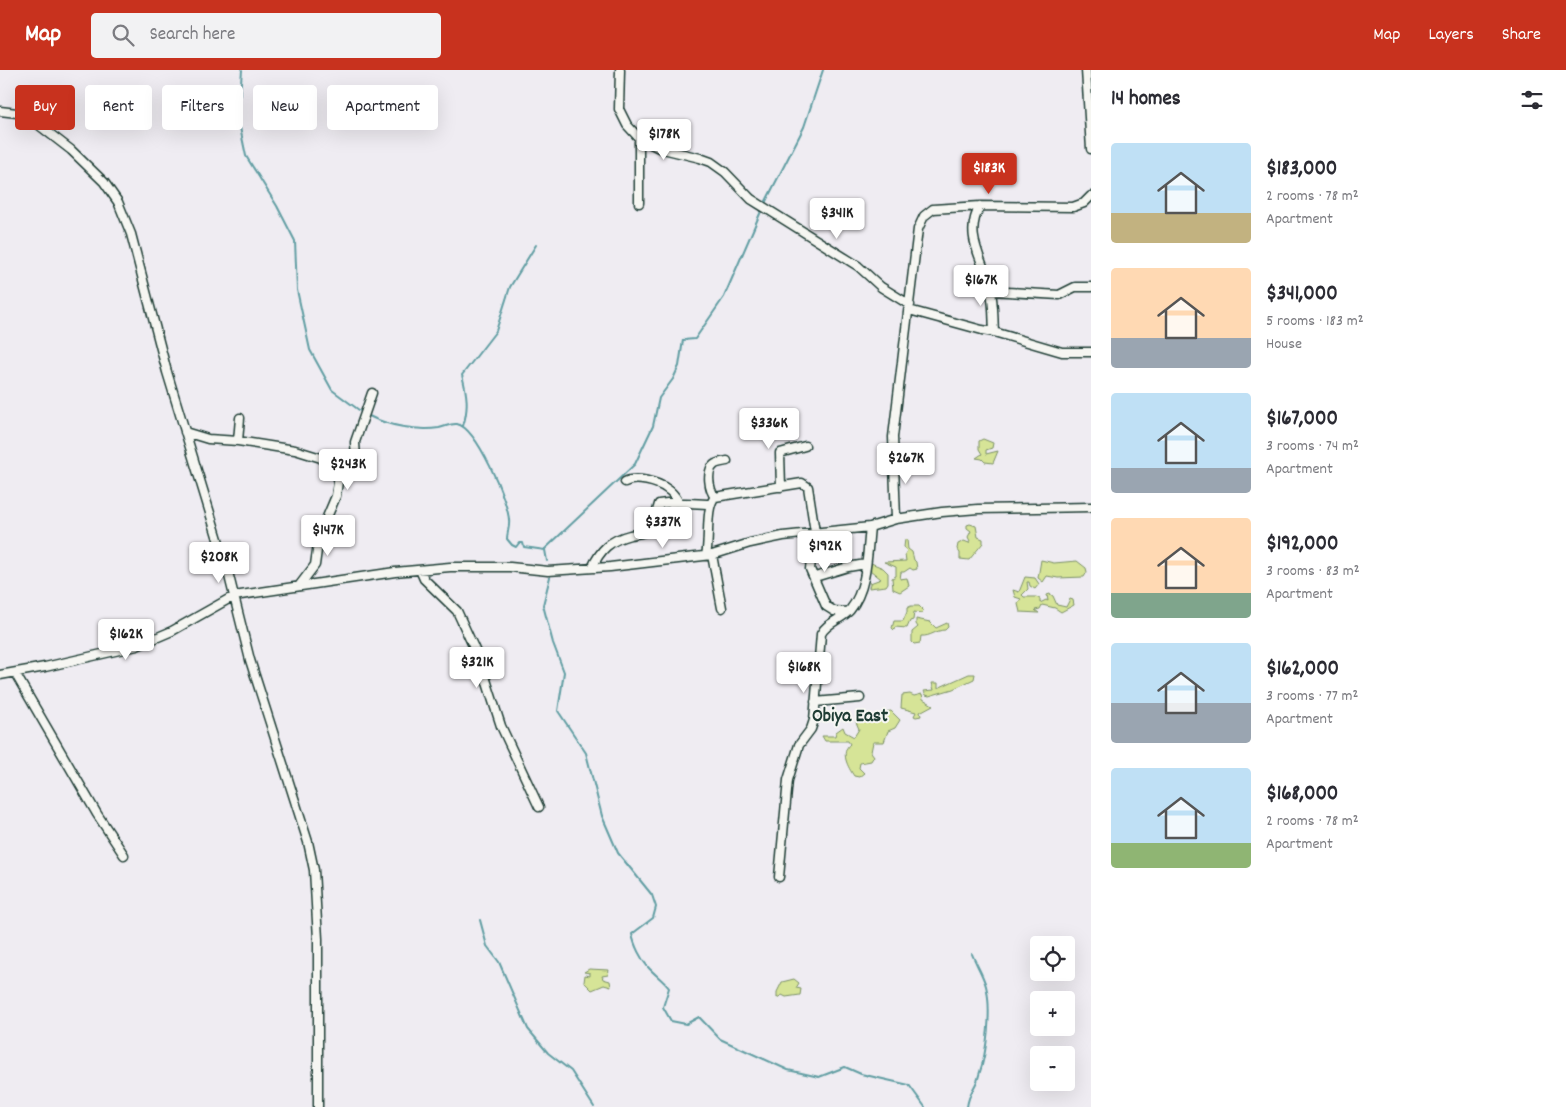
<!DOCTYPE html>
<meta charset="utf-8">
<style>
:root{--surface:#fff;--page:#f2f2f3;--text:#2b2b33;--muted:#7c7c81;--accent:#c8321e}
body{margin:0;font-family:Dekko,sans-serif;background:var(--page);color:var(--text);height:100vh;display:flex;flex-direction:column;font-size:19px;white-space:nowrap}
*{box-sizing:border-box;margin:0}
p{font-size:16px;color:var(--muted)}
.icon{flex:none;width:28px;height:28px;fill:none;stroke:currentColor;stroke-width:2;stroke-linecap:round;stroke-linejoin:round}
.map{position:relative;flex:1;overflow:hidden}
.details{display:flex;flex-direction:column;background:var(--surface);width:475px}
.details>*{flex:none}
.hud{position:absolute;left:15px;top:15px;width:475px;height:45px;display:flex;gap:10px}
.fabs{position:absolute;left:1030px;top:866px;display:grid;gap:10px}
.fabs a{display:grid;place-items:center;width:45px;height:45px;border-radius:5px;background:var(--surface);box-shadow:0 5px 20px #0002;font-size:25px}
.price{position:absolute;translate:-50% -42px;padding:0 11px;border-radius:5px;background:#fff;color:#222;font-size:16px;line-height:32px;filter:drop-shadow(0 1px 2px #0008)}
.price::after{content:'';position:absolute;left:50%;top:30px;width:15px;height:11px;margin-left:-8px;background:inherit;clip-path:polygon(0 0,100% 0,50% 100%)}
.price.active{background:var(--accent);color:#fff}
ul{padding:0;list-style:none}
li{display:flex;align-items:center;gap:15px;height:125px;padding:0 20px}
li span{display:grid;place-items:center;flex:none;width:140px;height:100px;border-radius:5px;color:#555}
li>.icon{margin-inline-start:auto}
span .icon{width:60px;height:60px;fill:#fffc;stroke-width:1}
li b{font-size:21px}
h2{display:flex;justify-content:space-between;align-items:center;height:60px;padding:0 20px;font-size:21px}
.chip{padding:0 18px;border-radius:5px;background:var(--surface);box-shadow:0 5px 20px #0002;font-size:18px;line-height:45px}
.chip.active{background:var(--accent);color:#fff}
header{display:flex;align-items:center;gap:30px;box-sizing:border-box;height:70px;padding:0 25px;background:var(--accent);color:#fff}
header strong{font-size:24px}
nav{display:flex;gap:28px;margin-inline-start:auto;font-size:18px}
.search{width:350px;height:45px;background:var(--page);display:flex;align-items:center;gap:12px;box-sizing:border-box;padding:0 18px;border-radius:5px;color:var(--muted);font-size:19px}
main{display:flex;flex:1;min-height:0}
.map>svg:first-child{display:block}
.green{fill:#d6e497;stroke:#7a9066}
.lines{fill:none;stroke-linecap:round;stroke-linejoin:round}
.stream{stroke:#629ea3;stroke-width:2}
.minor-casing{stroke:#1f3d34;stroke-width:11}
.minor{stroke:#f6f6f2;stroke-width:8}
.labels{text-anchor:middle;dominant-baseline:central;stroke-width:4;stroke-linejoin:round;paint-order:stroke}
.quarter-label{font-size:19px;font-weight:bold;fill:#1f3d34;stroke:#f6f6f2}
</style>
<header>
<strong>Map</strong>
<div class="search"><svg class="icon" aria-label="search" viewBox="0 0 24 24"><circle cx="10" cy="10" r="6"/><path d="M15 15l6 6"/></svg>Search here</div>
<nav><a>Map</a><a>Layers</a><a>Share</a></nav>
</header>
<main>
<div class="map">
<svg width="1091" height="1037" viewBox="0 0 1091 1037">
<rect width="100%" height="100%" fill="#efecf2"/>
<filter id="ink" filterUnits="userSpaceOnUse"><feTurbulence type="fractalNoise" baseFrequency=".02" numOctaves="2"/><feDisplacementMap in="SourceGraphic" scale="10" xChannelSelector="R" yChannelSelector="G"/><feConvolveMatrix kernelMatrix="1 2 1 2 8 2 1 2 1" color-interpolation-filters="sRGB"/></filter>
<g filter="url(#ink)">
<path class="green" d="M983,369L993,373L992,378L986,380V384L998,381L993,393L985,392L982,389L976,388L982,384L979,379V371Z
M970,454L976,456L978,467L983,469V473L969,490L960,489V483L957,479L958,474L964,471L969,473L970,471L968,467L971,461L967,458V455Z
M905,469L907,470L908,479L912,482L914,490L916,492L917,499L913,500L910,498L904,502H901L900,509L907,508L909,516L900,522L893,519L892,508L896,506V497L884,492L906,491L905,484L907,481L904,477Z
M1041,490L1054,493L1077,491L1086,498L1087,502L1084,507L1058,508L1047,506L1043,512L1038,508Z
M871,493L883,498L888,503V513L886,516L869,518L870,513L881,509L870,500Z
M1025,507L1035,508L1039,514L1035,519L1030,516L1029,512H1027L1028,519L1022,525L1024,527H1036L1040,529V533L1046,530L1048,531L1047,525L1050,524L1053,526L1057,535L1066,537L1070,529L1073,530L1074,535L1061,542L1055,538L1042,535L1040,539L1035,540L1039,543L1020,542L1018,534L1021,529L1015,527L1013,520L1019,522Z
M911,536H919L923,540L922,543L914,542L913,550L910,551L907,558L895,557L894,560L892,558L894,551H903L907,542V538Z
M916,549L930,552L936,558L947,553L948,557L945,560C936,560 930,567 921,566L920,573L914,574L912,572V562L918,557L916,554Z
M969,604H975L974,609L953,619L929,626L926,625L924,621L934,620L932,613H938V618Z
M910,624L914,626L922,624L923,629L933,635L920,642L921,646L916,647L914,646L916,642L901,638L902,625Z
M891,641L900,650L895,658L888,661L884,672H873L871,682L874,686L871,691L860,693L859,698L864,703L859,707L854,706C848,697 840,683 850,674L848,671H825L822,666H835L836,662L843,657L845,662L854,667L859,659L856,652L860,643L883,647L885,642Z
M589,899L609,900L608,905L602,906L603,909L610,911L611,917L604,915L592,920L584,912L585,905L590,906V903L584,902Z
M794,909L799,913L796,918L801,919L800,925L786,927L782,925L777,928V922L782,912Z"/>
<g class="lines">
<path class="stream" d="M242,0L238,48L246,86L277,136L295,171L297,220L310,280L332,320L363,343
M764,135L804,57L823,0
M367,345C388,356 416,361 439,358C445,357 451,353 457,354C477,358 508,431 509,450C510,456 507,463 507,469L512,475L516,477L519,473H523L524,477L545,480L547,491
M463,356C469,337 467,324 462,305L496,261L510,217L536,175
M545,479L635,394L653,356L659,328L673,309L679,296L683,270L695,269L724,227L762,139
M550,507L543,535L553,573L564,602L558,641L586,683L602,746L618,783L652,825L656,837L653,848L632,864C634,875 641,889 648,897C655,905 663,910 669,918L663,937L671,951L686,954L699,947L720,969L788,1000L819,1007L845,997L861,1004L909,1015L925,1037
M480,850L487,876L499,892L528,959L548,983L571,1001L594,1037
M967,1037C969,1021 976,1018 979,1005C987,982 992,940 986,916C983,905 976,894 972,884"/>
<defs>
<path id="minor" d="M620,0L619,39L627,55L639,68V133
M1086,0L1091,79
M0,41L17,43L31,49L71,80L104,112L118,132L131,164L167,302L228,502L250,590L308,772L314,800L318,869V1037
M639,68L659,78L700,88L711,92L725,102L751,129L858,196L881,217L910,235
M980,136C963,166 983,188 990,218C994,232 993,247 994,262L1062,282H1091
M991,221L1059,225L1075,217H1091
M909,240L982,260L994,262
M185,362L208,369L238,371L295,380L321,388L328,396L348,397L356,389L355,372L372,323
M238,371L240,348
M625,412C635,406 658,412 667,419C672,422 675,426 678,431
M781,417L780,383L805,376
M715,427C709,420 706,401 714,395C717,392 723,392 727,391
M896,449L893,367L918,159L924,146L933,139L980,136L1073,137L1084,133L1091,126
M706,485C710,470 705,437 715,427L802,413L808,417L815,462L810,499L826,536L834,541L848,542
M712,485L722,538
M592,498C600,480 610,470 630,465C638,464 645,463 652,458L659,434C677,431 692,434 710,434
M420,500L424,509L457,541L480,591L501,656L539,737
M815,507L848,497L866,494
M299,516L315,495L319,466L336,426L339,405L337,397
M15,603L97,744L124,785
M0,605L45,597L137,576L172,561L234,526L395,502L450,497H510L548,501L610,497L712,485L750,473L783,466L870,457L896,449L942,442L978,439L1091,437
M815,632L860,628
M779,807L788,710L799,675L811,659L814,650L821,564C826,553 842,549 850,540C868,518 867,483 870,457"/>
</defs>
<use href="#minor" class="minor-casing"/>
<use href="#minor" class="minor"/>
</g>
</g>
<g class="labels">
<g class="quarter-label">
<text x="850" y="647">Obiya East</text>
</g>
</g>
</svg>
<div class="fabs">
<a><svg class="icon" aria-label="locate" viewBox="0 0 24 24"><circle cx="12" cy="12" r="6"/><path d="M12 2v4M12 18v4M2 12h4M18 12h4"/></svg></a>
<a>+</a>
<a>−</a>
</div>
<b class="price" style="left:664px;top:91px">$178K</b>
<b class="price active" style="left:989px;top:125px">$183K</b>
<b class="price" style="left:837px;top:170px">$341K</b>
<b class="price" style="left:981px;top:237px">$167K</b>
<b class="price" style="left:769px;top:380px">$336K</b>
<b class="price" style="left:906px;top:415px">$267K</b>
<b class="price" style="left:348px;top:421px">$243K</b>
<b class="price" style="left:663px;top:479px">$337K</b>
<b class="price" style="left:328px;top:487px">$147K</b>
<b class="price" style="left:825px;top:503px">$192K</b>
<b class="price" style="left:219px;top:514px">$208K</b>
<b class="price" style="left:126px;top:591px">$162K</b>
<b class="price" style="left:477px;top:619px">$321K</b>
<b class="price" style="left:804px;top:624px">$168K</b>
<div class="hud">
<a class="chip active">Buy</a>
<a class="chip">Rent</a>
<a class="chip">Filters</a>
<a class="chip">New</a>
<a class="chip">Apartment</a>
</div>
</div>
<section class="details">
<h2>14 homes<svg class="icon" aria-label="filters" viewBox="0 0 24 24"><path d="M4 7h16M4 17h16"/><circle cx="9" cy="7" r="2"/><circle cx="15" cy="17" r="2"/></svg></h2>
<ul>
<li><span style="background:linear-gradient(#bfe0f5 70%,#c2b280 0)"><svg class="icon" aria-label="home" viewBox="0 0 24 24"><path d="M3 11l9-7 9 7M6 9v11h12V9"/></svg></span><div><b>$183,000</b><p>2 rooms · 78 m²</p><p>Apartment</p></div></li>
<li><span style="background:linear-gradient(#ffd9b3 70%,#9aa5b1 0)"><svg class="icon" aria-label="home" viewBox="0 0 24 24"><path d="M3 11l9-7 9 7M6 9v11h12V9"/></svg></span><div><b>$341,000</b><p>5 rooms · 183 m²</p><p>House</p></div></li>
<li><span style="background:linear-gradient(#bfe0f5 75%,#9aa5b1 0)"><svg class="icon" aria-label="home" viewBox="0 0 24 24"><path d="M3 11l9-7 9 7M6 9v11h12V9"/></svg></span><div><b>$167,000</b><p>3 rooms · 74 m²</p><p>Apartment</p></div></li>
<li><span style="background:linear-gradient(#ffd9b3 75%,#7fa58c 0)"><svg class="icon" aria-label="home" viewBox="0 0 24 24"><path d="M3 11l9-7 9 7M6 9v11h12V9"/></svg></span><div><b>$192,000</b><p>3 rooms · 83 m²</p><p>Apartment</p></div></li>
<li><span style="background:linear-gradient(#bfe0f5 60%,#9aa5b1 0)"><svg class="icon" aria-label="home" viewBox="0 0 24 24"><path d="M3 11l9-7 9 7M6 9v11h12V9"/></svg></span><div><b>$162,000</b><p>3 rooms · 77 m²</p><p>Apartment</p></div></li>
<li><span style="background:linear-gradient(#bfe0f5 75%,#8fb573 0)"><svg class="icon" aria-label="home" viewBox="0 0 24 24"><path d="M3 11l9-7 9 7M6 9v11h12V9"/></svg></span><div><b>$168,000</b><p>2 rooms · 78 m²</p><p>Apartment</p></div></li>
</ul>
</section>
</main>
